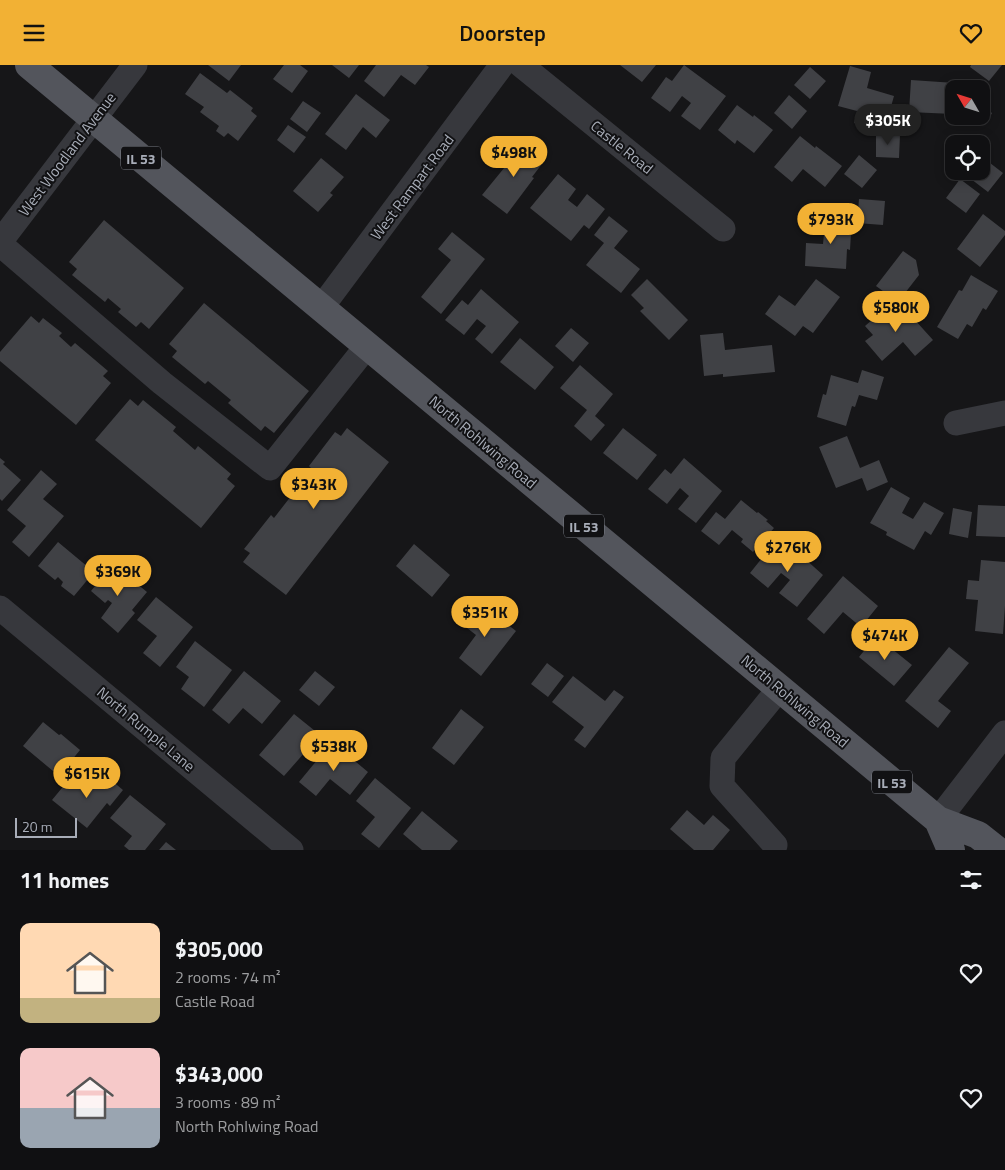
<!DOCTYPE html>
<meta charset="utf-8">
<style>
:root{--surface:#101012;--page:#1e1e20;--text:#f1f3f6;--muted:#9c9d9f;--line:#303032;--accent:#f2b134}
body{margin:0;font-family:"Titillium Web",sans-serif;background:var(--page);color:var(--text);height:100vh;display:flex;flex-direction:column;font-size:19px;white-space:nowrap}
*{box-sizing:border-box;margin:0}
p{font-size:16px;color:var(--muted)}
.icon{flex:none;width:28px;height:28px;fill:none;stroke:currentColor;stroke-width:2;stroke-linecap:round;stroke-linejoin:round}
.map{position:relative;height:785px;overflow:hidden}
.sheet{display:flex;flex-direction:column;background:var(--surface);flex:1}
.sheet>*{flex:none}
.needle{width:32px;rotate:309deg}
.controls{position:absolute;left:945px;top:15px;display:grid;gap:10px}
.controls a{display:grid;place-items:center;width:45px;height:45px;border-radius:10px;background:var(--surface);box-shadow:0 2px 12px #0003,0 0 0 1px var(--line);font-size:25px}
.scale{position:absolute;left:15px;bottom:12px;width:62px;box-sizing:border-box;padding-left:5px;border:2px solid #a8adb8;border-top:0;font-size:14px;line-height:18px;white-space:nowrap;color:#a8adb8;-webkit-text-stroke:4px #111113;paint-order:stroke}
.price{position:absolute;translate:-50% -42px;padding:0 11px;border-radius:18px;background:var(--accent);color:#111;font-size:16px;line-height:32px;filter:drop-shadow(0 1px 2px #0008)}
.price::after{content:'';position:absolute;left:50%;top:30px;width:15px;height:11px;margin-left:-8px;background:inherit;clip-path:polygon(0 0,100% 0,50% 100%)}
.price.active{background:#222;color:#fff}
ul{padding:0;list-style:none}
li{display:flex;align-items:center;gap:15px;height:125px;padding:0 20px}
li span{display:grid;place-items:center;flex:none;width:140px;height:100px;border-radius:10px;color:#555}
li>.icon{margin-inline-start:auto}
span .icon{width:60px;height:60px;fill:#fffc;stroke-width:1}
li b{font-size:21px}
h2{display:flex;justify-content:space-between;align-items:center;height:60px;padding:0 20px;font-size:21px}
header{display:flex;justify-content:space-between;align-items:center;height:65px;padding:0 20px;background:var(--accent);color:#111;font-size:22px;font-weight:600}
.map>svg:first-child{display:block}
.building{fill:#404145}
.lines{fill:none;stroke-linecap:round;stroke-linejoin:round}
.minor{stroke:#37383d;stroke-width:25}
.major{stroke:#53555c;stroke-width:28}
.labels{text-anchor:middle;dominant-baseline:central;stroke-width:4;stroke-linejoin:round;paint-order:stroke}
.shield{fill:#111113;stroke:#7b7e86;stroke-width:1}
.shield-label{font-size:14px;font-weight:bold;fill:#a8adb8}
.street-label{font-size:15px;fill:#a8adb8;stroke:#111113}
</style>
<header><svg class="icon" aria-label="menu" viewBox="0 0 24 24"><path d="M4 6h16M4 12h16M4 18h16"/></svg>Doorstep<svg class="icon" aria-label="heart" viewBox="0 0 24 24"><path d="M12 20l-8-8c-3-5 5-10 8-4 3-6 11-1 8 4z"/></svg></header>
<div class="map">
<svg width="1005" height="785" viewBox="0 0 1005 785">
<rect width="100%" height="100%" fill="#161618"/>
<path class="building" d="M208,0H241L229,16Z
M284,0H300L308,6L292,28L273,14Z
M332,0H359L349,13Z
M376,0H426L429,2L415,20L401,10L384,32L364,16Z
M620,0H656L642,17Z
M684,0L726,31L700,65L681,51L691,38L682,31L670,47L651,33L666,12L672,16Z
M971,0H1002L989,16L970,2Z
M850,1L871,7L867,23L894,31L887,56L876,53L873,63L854,58L857,46L838,41Z
M810,2L826,16L810,34L794,20Z
M200,8L227,28L230,25L253,43L251,46L257,51L238,76L228,68L224,72L216,66L219,61L200,47L204,42L185,29Z
M911,15L955,18L953,49L909,47Z
M981,24L992,49L970,59L967,51H981Z
M356,29L390,55L376,73L363,62L346,85L325,69Z
M789,30L807,46L792,64L774,48Z
M303,36L321,48L307,67L290,54Z
M737,40L753,52L754,50L773,65L754,88L737,75L735,79L718,65Z
M288,60L306,72L294,88L277,75Z
M876,69L900,70L899,93L876,92Z
M800,71L815,83L816,81L842,101L825,122L803,104L792,117L774,102Z
M520,76L545,95L532,112L534,113L507,149L482,130L509,97L506,94Z
M859,90L877,105L862,123L844,109Z
M981,91L1003,108L988,127L967,111L971,106H981Z
M321,93L344,112L330,128L333,130L318,147L293,126Z
M558,109L576,124L568,135L577,142L587,129L605,144L589,164L584,160L571,176L530,143Z
M960,114L980,129L966,148L946,133Z
M859,134L885,136L883,160L857,158Z
M983,149L1005,166V170L980,202L957,184Z
M826,150L852,152L850,185L847,184L846,204L805,201L806,178L823,179Z
M609,151L628,166L614,183L640,204L621,228L586,200L604,178L594,170Z
M104,155L184,223L149,264L141,257L136,262L118,247L121,244L108,233L105,237L72,210L77,204L69,197Z
M452,167L485,194L441,249L421,232L451,195L438,184Z
M903,186L916,195L919,210L898,237L876,221Z
M971,210L998,226L986,245L983,243L972,262L967,259L958,274L937,262L959,225L962,226Z
M647,214L688,255L669,275L640,246L644,243L631,230Z
M816,214L840,232L813,268L803,261L795,271L765,249L779,230L795,241Z
M481,224L519,257L492,289L475,274L486,261L477,254L464,270L445,255L462,235L468,240Z
M204,238L309,326L274,368L265,361L261,366L228,338L231,335L208,316L205,319L172,292L177,286L169,279Z
M889,240L898,250L905,244L933,275L915,291L903,277L882,296L865,276L873,270L865,261Z
M31,251L39,258L43,253L62,268L59,271L71,282L75,278L108,306L103,311L111,318L76,360L0,296V287Z
M571,263L589,278L573,297L555,281Z
M723,268L725,285L772,280L775,307L723,312V309L704,311L700,270Z
M520,273L554,302L535,325L500,297Z
M580,300L613,329L595,351L605,360L591,376L574,361L587,345L560,323Z
M862,305L884,312L877,335L859,330L855,342L852,341L846,361L817,352L823,329L826,330L831,310L858,318Z
M130,334L138,341L143,335L176,362L173,366L195,385L198,381L231,409L227,414L235,421L201,463L95,375Z
M347,363L389,397L286,530L243,497L250,488L244,484L271,450L274,453L312,404L309,401L335,367L341,371Z
M623,363L657,390L637,415L603,388Z
M847,371L860,403L879,395L888,417L867,426L862,413L836,423L819,382Z
M0,393L5,397L3,399L21,415L2,436L0,434Z
M684,393L722,426L696,458L678,444L689,431L680,423L667,439L648,424L665,404L671,409Z
M41,405L57,419L43,434L64,451L29,492L12,477L26,461L7,445Z
M891,422L910,433L902,448L913,454L924,437L944,448L931,470L925,466L914,485L886,470L887,467L870,458Z
M741,435L757,448L758,447L768,455L766,456L774,463L753,487L741,477L743,474L732,465L719,480L701,466L716,447L725,454Z
M978,440L1005,441V472L976,471Z
M953,443L972,447L968,473L949,469Z
M58,477L94,507L74,531L61,521L63,517L58,512L55,515L38,501Z
M786,477L823,510L797,542L779,528L790,515L781,508L768,523L750,508L766,488L772,493Z
M414,479L450,510L432,532L396,501Z
M981,495L1005,497V541L1003,569L975,566L978,535L966,534L968,515L979,516Z
M113,499L147,527L132,545L135,548L118,568L101,553L112,538L108,535L105,538L91,526Z
M843,511L878,541L861,562L843,547L824,569L807,554Z
M156,532L193,562L160,602L143,588L157,571L137,555Z
M479,537L516,566L481,611L459,593L476,570L462,559Z
M876,571L912,600L894,621L859,592Z
M195,576L232,605L204,642L181,624L189,612L176,602Z
M949,582L969,598L938,636L951,646L938,663L905,636Z
M547,598L564,611L548,632L531,619Z
M244,606L281,636L262,659L243,643L229,659L212,645Z
M315,606L335,622L319,641L299,625Z
M573,611L605,636L614,625L624,632L585,683L574,675L584,662L552,637Z
M461,644L484,662L454,700L432,683Z
M294,649L320,670L284,711L259,690Z
M43,657L59,670L61,669L80,685L59,711L23,681Z
M332,677L368,707L350,730L330,714L316,731L299,717Z
M105,710L123,725L110,741L107,738L87,763L52,735L71,712L86,725L90,719L95,723Z
M375,713L411,743L379,783L361,769L375,752L356,736Z
M130,730L166,759L145,785H129L124,781L132,771L110,753Z
M687,745L704,760L713,750L730,765L713,785H694L670,764Z
M422,746L458,776L450,785H422L403,769Z
M166,777L176,785H159Z"/>
<g class="lines">
<path class="minor" d="M521,0L723,164
M0,177L135,0
M0,179L162,318L270,403L367,281
M321,243L502,0
M956,358L1005,348
M0,543L291,785
M938,755L1005,668
M775,780L722,721L723,693L779,624"/>
<path class="major" d="M29,0L938,755L978,770L997,785
M938,755L951,785"/>
</g>
<g class="labels">
<g class="shield">
<rect x="121" y="81.5" width="40" height="23" rx="4"/>
<rect x="564" y="449.5" width="40" height="23" rx="4"/>
<rect x="872" y="705.5" width="40" height="23" rx="4"/>
</g>
<g class="shield-label">
<text x="141" y="93">IL 53</text>
<text x="584" y="461">IL 53</text>
<text x="892" y="717">IL 53</text>
</g>
<g class="street-label">
<text transform="translate(622 82) rotate(39)">Castle Road</text>
<text transform="translate(67 89) rotate(-53)">West Woodland Avenue</text>
<text transform="translate(412 122) rotate(-53)">West Rampart Road</text>
<text transform="translate(483 377) rotate(40)">North Rohlwing Road</text>
<text transform="translate(795 636) rotate(40)">North Rohlwing Road</text>
<text transform="translate(146 664) rotate(40)">North Rumple Lane</text>
</g>
</g>
</svg>
<div class="controls">
<a><svg class="needle" viewBox="-14 -14 28 28"><path d="M0-13l5 13h-10z" fill="#e53935"/><path d="M0 13l5-13h-10z" fill="#9c9d9f"/></svg></a>
<a><svg class="icon" aria-label="locate" viewBox="0 0 24 24"><circle cx="12" cy="12" r="6"/><path d="M12 2v4M12 18v4M2 12h4M18 12h4"/></svg></a>
</div>
<div class="scale">20 m</div>
<b class="price active" style="left:888px;top:81px">$305K</b>
<b class="price" style="left:514px;top:113px">$498K</b>
<b class="price" style="left:831px;top:180px">$793K</b>
<b class="price" style="left:896px;top:268px">$580K</b>
<b class="price" style="left:314px;top:445px">$343K</b>
<b class="price" style="left:788px;top:508px">$276K</b>
<b class="price" style="left:118px;top:532px">$369K</b>
<b class="price" style="left:485px;top:573px">$351K</b>
<b class="price" style="left:885px;top:596px">$474K</b>
<b class="price" style="left:334px;top:707px">$538K</b>
<b class="price" style="left:87px;top:734px">$615K</b>
</div>
<section class="sheet">
<h2>11 homes<svg class="icon" aria-label="filters" viewBox="0 0 24 24"><path d="M4 7h16M4 17h16"/><circle cx="9" cy="7" r="2"/><circle cx="15" cy="17" r="2"/></svg></h2>
<ul>
<li><span style="background:linear-gradient(#ffd9b3 75%,#c2b280 0)"><svg class="icon" aria-label="home" viewBox="0 0 24 24"><path d="M3 11l9-7 9 7M6 9v11h12V9"/></svg></span><div><b>$305,000</b><p>2 rooms · 74 m²</p><p>Castle Road</p></div><svg class="icon" aria-label="heart" viewBox="0 0 24 24"><path d="M12 20l-8-8c-3-5 5-10 8-4 3-6 11-1 8 4z"/></svg></li>
<li><span style="background:linear-gradient(#f6c9c9 60%,#9aa5b1 0)"><svg class="icon" aria-label="home" viewBox="0 0 24 24"><path d="M3 11l9-7 9 7M6 9v11h12V9"/></svg></span><div><b>$343,000</b><p>3 rooms · 89 m²</p><p>North Rohlwing Road</p></div><svg class="icon" aria-label="heart" viewBox="0 0 24 24"><path d="M12 20l-8-8c-3-5 5-10 8-4 3-6 11-1 8 4z"/></svg></li>
</ul>
</section>
